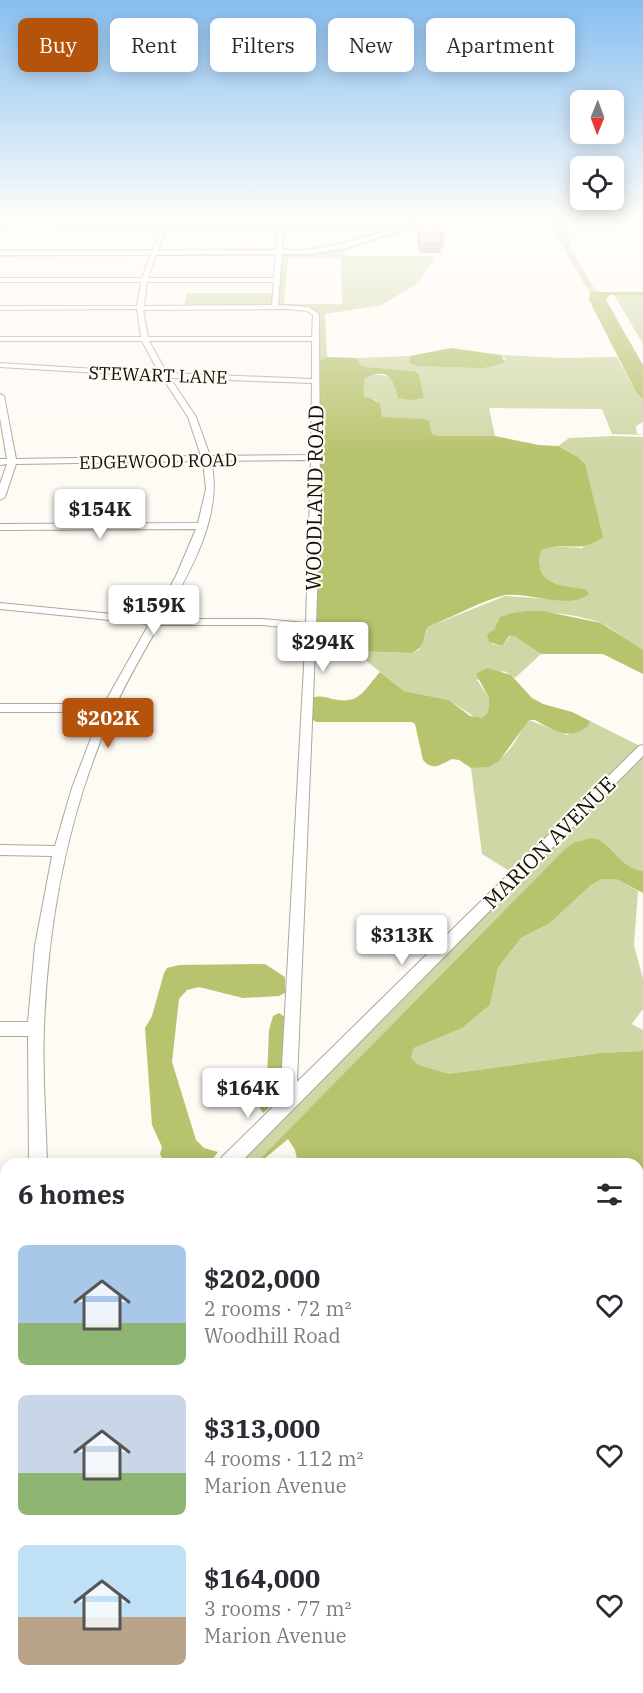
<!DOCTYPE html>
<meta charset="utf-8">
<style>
:root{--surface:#fff;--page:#f2f2f3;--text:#2b2b33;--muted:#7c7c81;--accent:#b45309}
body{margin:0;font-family:"IBM Plex Serif",serif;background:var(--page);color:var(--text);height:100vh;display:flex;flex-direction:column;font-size:22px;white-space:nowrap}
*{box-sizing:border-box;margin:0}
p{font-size:20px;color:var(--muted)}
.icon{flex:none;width:33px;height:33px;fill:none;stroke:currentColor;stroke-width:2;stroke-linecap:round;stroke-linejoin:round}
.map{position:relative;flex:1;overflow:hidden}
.sheet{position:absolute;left:0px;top:1158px;width:644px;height:536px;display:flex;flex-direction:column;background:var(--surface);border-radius:18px 18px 0 0;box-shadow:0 3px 15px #0003}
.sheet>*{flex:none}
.guide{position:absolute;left:18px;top:18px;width:608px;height:54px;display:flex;gap:12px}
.needle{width:39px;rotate:181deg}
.buttons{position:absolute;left:570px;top:90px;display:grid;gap:12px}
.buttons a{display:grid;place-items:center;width:54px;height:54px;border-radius:9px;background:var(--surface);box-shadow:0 3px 15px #0003;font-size:30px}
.price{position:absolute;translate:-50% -51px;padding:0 14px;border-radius:6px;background:#fff;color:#222;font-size:20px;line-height:39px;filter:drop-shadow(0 2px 3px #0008)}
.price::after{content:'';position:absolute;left:50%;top:36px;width:18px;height:14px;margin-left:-9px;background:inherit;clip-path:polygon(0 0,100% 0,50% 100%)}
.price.current{background:var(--accent);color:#fff}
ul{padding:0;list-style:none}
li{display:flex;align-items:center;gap:18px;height:150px;padding:0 18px}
li span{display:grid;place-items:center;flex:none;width:168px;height:120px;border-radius:9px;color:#555}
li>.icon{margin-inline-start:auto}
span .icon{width:72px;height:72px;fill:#fffc;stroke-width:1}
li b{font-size:26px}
h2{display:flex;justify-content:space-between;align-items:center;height:72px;padding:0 18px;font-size:26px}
.pill{padding:0 21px;border-radius:9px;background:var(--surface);box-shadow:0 3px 15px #0003;font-size:21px;line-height:54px}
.pill.current{background:var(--accent);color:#fff}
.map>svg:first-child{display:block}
.green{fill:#d0d7a6;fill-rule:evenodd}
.forest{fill:#b8c36d}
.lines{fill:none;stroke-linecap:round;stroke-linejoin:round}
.minor-casing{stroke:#b0a799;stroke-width:2}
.major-casing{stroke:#b0a799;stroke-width:3}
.minor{fill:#fff;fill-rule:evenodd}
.major{fill:#fff;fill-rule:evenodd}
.wall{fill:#b0a3ac}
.building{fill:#cdbdc8;stroke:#90848c;stroke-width:1.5}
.labels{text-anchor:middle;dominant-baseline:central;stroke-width:4.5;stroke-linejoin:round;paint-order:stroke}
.far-street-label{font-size:18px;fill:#120f0a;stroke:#fefaf4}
.street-label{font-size:21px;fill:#120f0a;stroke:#fefaf4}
</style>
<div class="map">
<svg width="643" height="1693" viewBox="0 0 643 1693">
<rect width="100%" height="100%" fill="#fefaf4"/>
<path class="green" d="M547,218H558L570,236L569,245L595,290L602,292H590L584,284Z
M344,247L345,256H433V260L419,282L382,305L325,314L327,357L319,361L317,312L306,308L278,307L282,254ZM288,258H341L342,304H284Z
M187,293H273L272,306L184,307Z
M613,293H643V344Z
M501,355L561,358L617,357L637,394L643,399V422L636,426L637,434L643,435L612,434L602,409L489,408L495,436H438L432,434L429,421L382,417L376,400L366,398L363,393L364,378C386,367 406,387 424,398L419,374L414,371L367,367L361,365L356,358L410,356V363L506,360Z
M613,436L643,437V650C628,643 617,631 603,624C579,613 525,607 501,617L494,630L492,644L502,646L510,636H514L541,654L515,678L504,671L477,680L489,698L488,712L482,718H476L449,700L404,691L354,651L412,653L419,650L428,627L505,596L568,600L585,589C559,585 533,585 541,550L548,546L583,548L585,464L578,457L558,446L569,438Z
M529,720L567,735L584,729L590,721L640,746L511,872L482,854L471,768C503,765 512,749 526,722Z
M643,754V871C608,865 616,829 575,842L368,1050L411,1058L414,1048L461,1028L490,1005L498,968L521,938L550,923L591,885L602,879H616L638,891L634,945L643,979V1009L632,1024L643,1030V1051L599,1053L464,1072L643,1112V1693H0V1690H287V1688H638V1164L305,1114L255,1164H237Z"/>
<path class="forest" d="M590,292H643V295H610L606,300L643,365V399L637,394L589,300Z
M451,348L501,355L505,363L483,368L417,366L409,363L410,356Z
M327,357L356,358L361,365L367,367L414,371L419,374L424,398L410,400L398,398C394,378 387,367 365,378C361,406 365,391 380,404L382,417L424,419L429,421L432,434L438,436H495L539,445L558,446L578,457L585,464L603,537C580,555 563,540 541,550C533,585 559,585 585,589L589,594C569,610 531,592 506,595C487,598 448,619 428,627C422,637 426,647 412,653L354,651L324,657L315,652L319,504V361Z
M527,611H543L601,623L643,650V674L603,654H541L514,636H509L502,646L489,642L487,634L494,630L500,617L512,613Z
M487,668L511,675L532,698L543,704L572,712L590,721L588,726C568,742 554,730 535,720H529L499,761L488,767L471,768L459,760L452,759C441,764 433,772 423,760L415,724L412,722H316L311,719L312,698C320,695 325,697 332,699C360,705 363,691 380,672L404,691L449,700L470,716L482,718L488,712L489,698L476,674Z
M591,838C614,841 616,867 643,871V893L616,879H602L591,885L550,923L521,938L498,968L490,1005L462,1028L414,1048L411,1058L418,1065L449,1074L599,1053L643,1051V1690H102L103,1688H638V1164H298L295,1150L288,1139L258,1164H255L565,849L575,842Z
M265,964L285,977V993L279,996L243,998L199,987L187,990L179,999L172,1062L196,1140L204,1148L218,1152L209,1164H165L160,1154L162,1147L152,1125L145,1028L152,1016L164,973L167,968L179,965Z
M279,1013L285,1017C284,1047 290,1093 263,1113L255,1100L267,1080L269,1030L273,1016Z"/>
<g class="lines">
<defs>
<path id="minor" d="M14,218L63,223L162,224L164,218H170L168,224H279V218H285L284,224H355L394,232L391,234L355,228L284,227L278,305L309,307L319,314L320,504L316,627L297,1082L639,746L643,745V756L239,1164H218L221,1158L284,1096L281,1084L306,630L263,625H159C143,653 127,680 114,709C69,808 48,919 44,1027C42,1073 46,1119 47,1164H29L28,1036H0V1022H28L35,946L52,856L0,855V845L55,846L72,788L101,712H0V704H104L149,624L0,609V603L153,618L176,576L196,529L0,530V524L198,523L206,489L203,461L16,464L5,497L0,500V484L7,464L0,465V459H7L0,418V394L4,396L16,459L201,456L188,417L162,377L0,367V363L159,373L142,341H0V337H141L137,309L0,310V306H137L141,282H0V278H142L161,227H63ZM166,227H278L274,278H148ZM147,282H274L272,305L144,306ZM288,309L307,311L313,315L312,337H148L143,310ZM149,341H312V379L167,373ZM170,378L312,383L311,455L210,456L196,417ZM311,460L306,623L263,619H163C189,574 224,515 211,461Z
M0,1259H6V1277H0Z
M6,1366V1390L0,1392V1368Z"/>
<path id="major" d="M12,218H23L0,227V223Z
M430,218H442L345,248L310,254L0,255V251L310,250L341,244Z"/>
</defs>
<use href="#minor" class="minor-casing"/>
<use href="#major" class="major-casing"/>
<use href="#minor" class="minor"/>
<use href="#major" class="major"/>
</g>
<path class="wall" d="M418,233L444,240L443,248H441V253H420L417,242Z"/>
<path class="building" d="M442,232L444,240H441L442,244H420L418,233Z"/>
<linearGradient id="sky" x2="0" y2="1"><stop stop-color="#87bef0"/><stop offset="0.48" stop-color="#fffdfa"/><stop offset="1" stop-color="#fffdfa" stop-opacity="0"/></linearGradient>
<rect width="643" height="455" fill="url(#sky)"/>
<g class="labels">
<g class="far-street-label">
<text transform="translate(158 375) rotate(2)">STEWART LANE</text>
<text transform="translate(158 461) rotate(-1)">EDGEWOOD ROAD</text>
</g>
<g class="street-label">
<text transform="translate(314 498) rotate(-89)">WOODLAND ROAD</text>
<text transform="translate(549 842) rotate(-45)">MARION AVENUE</text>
</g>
</g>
</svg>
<div class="buttons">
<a><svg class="needle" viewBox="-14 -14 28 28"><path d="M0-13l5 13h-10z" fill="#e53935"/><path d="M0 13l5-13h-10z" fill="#7c7c81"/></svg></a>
<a><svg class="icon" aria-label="locate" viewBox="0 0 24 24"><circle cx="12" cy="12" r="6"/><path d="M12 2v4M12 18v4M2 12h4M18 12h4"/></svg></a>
</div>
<b class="price" style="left:100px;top:540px">$154K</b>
<b class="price" style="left:154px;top:636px">$159K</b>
<b class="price" style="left:323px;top:673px">$294K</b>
<b class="price current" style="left:108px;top:749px">$202K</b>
<b class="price" style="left:402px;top:966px">$313K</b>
<b class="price" style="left:248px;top:1119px">$164K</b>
<div class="guide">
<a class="pill current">Buy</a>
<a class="pill">Rent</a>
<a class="pill">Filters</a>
<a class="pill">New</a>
<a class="pill">Apartment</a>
</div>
<section class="sheet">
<h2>6 homes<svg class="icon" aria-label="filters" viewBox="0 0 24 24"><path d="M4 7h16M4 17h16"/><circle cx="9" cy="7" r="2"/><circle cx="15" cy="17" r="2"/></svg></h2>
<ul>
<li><span style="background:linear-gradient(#a9c7e8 65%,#8fb573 0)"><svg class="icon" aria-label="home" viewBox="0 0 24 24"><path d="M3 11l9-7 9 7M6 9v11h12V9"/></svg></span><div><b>$202,000</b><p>2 rooms · 72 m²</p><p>Woodhill Road</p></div><svg class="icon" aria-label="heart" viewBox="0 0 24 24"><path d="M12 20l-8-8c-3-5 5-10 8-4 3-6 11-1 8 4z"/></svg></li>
<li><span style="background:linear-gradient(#c9d6e8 65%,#8fb573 0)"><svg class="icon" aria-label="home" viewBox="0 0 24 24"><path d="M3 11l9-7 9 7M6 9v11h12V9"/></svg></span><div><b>$313,000</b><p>4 rooms · 112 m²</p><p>Marion Avenue</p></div><svg class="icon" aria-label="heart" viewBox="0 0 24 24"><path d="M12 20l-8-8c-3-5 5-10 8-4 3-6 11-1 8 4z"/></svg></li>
<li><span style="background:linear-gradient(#bfe0f5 60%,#b9a48a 0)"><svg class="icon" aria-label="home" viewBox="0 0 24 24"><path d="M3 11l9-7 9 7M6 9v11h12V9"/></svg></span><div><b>$164,000</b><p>3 rooms · 77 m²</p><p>Marion Avenue</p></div><svg class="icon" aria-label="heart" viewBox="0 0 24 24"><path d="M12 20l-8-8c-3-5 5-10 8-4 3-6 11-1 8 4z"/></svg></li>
</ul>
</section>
</div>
